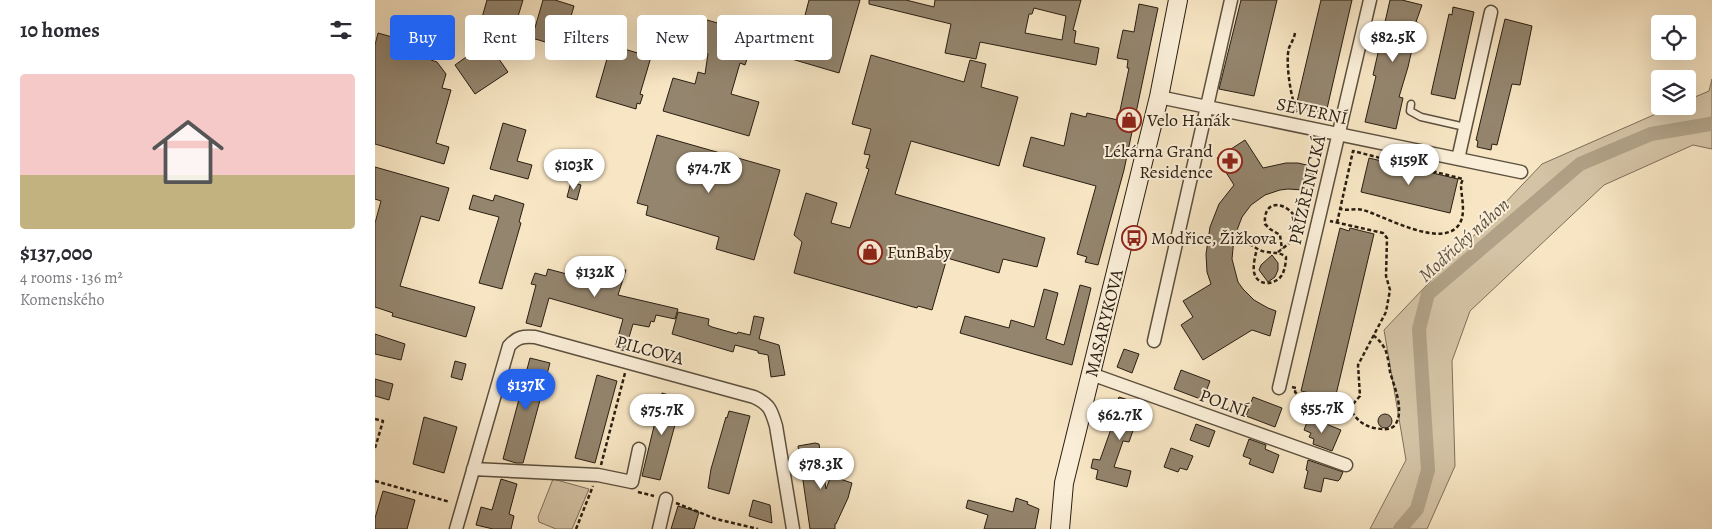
<!DOCTYPE html>
<meta charset="utf-8">
<style>
:root{--surface:#fff;--page:#f2f2f3;--text:#2b2b33;--muted:#7c7c81;--line:#e1e1e2;--accent:#2563eb}
body{margin:0;font-family:Alegreya,serif;background:var(--page);color:var(--text);height:100vh;display:flex;flex-direction:column;font-size:19px;white-space:nowrap}
*{box-sizing:border-box;margin:0}
p{font-size:16px;color:var(--muted)}
.icon{flex:none;width:28px;height:28px;fill:none;stroke:currentColor;stroke-width:2;stroke-linecap:round;stroke-linejoin:round}
.map{position:relative;flex:1;overflow:hidden}
.side{display:flex;flex-direction:column;background:var(--surface);width:375px}
.side>*{flex:none}
.banner{position:absolute;left:15px;top:15px;width:475px;height:45px;display:flex;gap:10px}
.tools{position:absolute;left:1276px;top:15px;display:grid;gap:10px}
.tools a{display:grid;place-items:center;width:45px;height:45px;border-radius:5px;background:var(--surface);box-shadow:0 5px 20px #0002;font-size:25px}
.price{position:absolute;translate:-50% -42px;padding:0 11px;border-radius:18px;background:#fff;color:#222;font-size:16px;line-height:32px;filter:drop-shadow(0 1px 2px #0008)}
.price::after{content:'';position:absolute;left:50%;top:30px;width:15px;height:11px;margin-left:-8px;background:inherit;clip-path:polygon(0 0,100% 0,50% 100%)}
.price.selected{background:var(--accent);color:#fff}
ul{padding:0;list-style:none}
li{display:grid;align-content:center;gap:10px;height:265px;padding:0 20px}
li+li{border-top:1px solid var(--line)}
li span{display:grid;place-items:center;height:155px;border-radius:5px;color:#555}
li>.icon{margin-inline-start:auto}
span .icon{width:90px;height:90px;fill:#fffc;stroke-width:1}
li b{font-size:21px}
h2{display:flex;justify-content:space-between;align-items:center;height:60px;padding:0 20px;font-size:21px}
.pill{padding:0 18px;border-radius:5px;background:var(--surface);box-shadow:0 5px 20px #0002;font-size:18px;line-height:45px}
.pill.selected{background:var(--accent);color:#fff}
main{display:flex;flex:1;min-height:0}
.map>svg:first-child{display:block}
.green{fill:#d4c3a5;stroke:#7e705b}
.lines{fill:none;stroke-linecap:round;stroke-linejoin:round}
.canal{stroke:#b1a186;stroke-width:14}
.building{fill:#94856e;stroke:#291e11;fill-rule:evenodd}
.lane-casing{stroke:#5c503e;stroke-width:9}
.street-casing{stroke:#5c503e;stroke-width:15}
.secondary-casing{stroke:#291e11;stroke-width:20}
.path{stroke:#291e11;stroke-width:2.5;stroke-dasharray:4 2.5;stroke-linecap:butt}
.lane{stroke:#faeed8;stroke-width:6}
.street{stroke:#faeed8;stroke-width:12}
.secondary{stroke:#faeed8;stroke-width:18}
.labels{text-anchor:middle;dominant-baseline:central;stroke-width:4;stroke-linejoin:round;paint-order:stroke}
.street-label{font-size:18px;fill:#291e11;stroke:#faeed8}
.poi-label{font-size:18px;fill:#291e11;stroke:#faeed8;text-anchor:start}
.water-label{font-size:19px;font-style:italic;fill:#5f5240;stroke:#faeed8}
</style>
<main>
<section class="side">
<h2>10 homes<svg class="icon" aria-label="filters" viewBox="0 0 24 24"><path d="M4 7h16M4 17h16"/><circle cx="9" cy="7" r="2"/><circle cx="15" cy="17" r="2"/></svg></h2>
<ul>
<li><span style="background:linear-gradient(#f6c9c9 65%,#c2b280 0)"><svg class="icon" aria-label="home" viewBox="0 0 24 24"><path d="M3 11l9-7 9 7M6 9v11h12V9"/></svg></span><div><b>$137,000</b><p>4 rooms · 136 m²</p><p>Komenského</p></div></li>
</ul>
</section>
<div class="map">
<svg width="1337" height="529" viewBox="0 0 1337 529">
<rect width="100%" height="100%" fill="#f7e5c3"/>
<filter id="stains"><feTurbulence type="fractalNoise" baseFrequency=".004" numOctaves="4"/><feColorMatrix values="0 0 0 0 .2 0 0 0 0 .09 0 0 0 0 .02 0 0 0 .5 -.17"/></filter>
<radialGradient id="worn" r=".72"><stop offset=".6" stop-color="#630" stop-opacity="0"/><stop offset="1" stop-color="#630" stop-opacity=".3"/></radialGradient>
<path class="green" d="M1337,79V149L1318,145L1229,185L1095,311L1077,361L1080,466L1052,529H995L1031,460L1009,330L1167,164L1299,106H1312L1313,100L1334,91Z
M178,479L214,489L197,529H181L164,522L163,517Z"/>
<g class="lines">
<path class="canal" d="M1025,529L1042,509L1053,470L1044,329L1053,294L1205,164L1276,134L1335,124L1337,123"/>
</g>
<path class="building" d="M112,0H148L138,33L156,38L153,49L107,34L104,28Z
M168,0H180L199,6L187,47L157,38Z
M434,0H485L464,73L376,47L370,65L365,63L356,94L384,102L374,136L288,111L298,78L320,84L323,72L330,74L333,54L326,52L330,34H328L332,20L422,46Z
M494,0H531L559,7L560,0H706L698,30L701,31L699,43L724,48L721,65L605,42L601,59L570,53L576,24L494,4ZM659,8L691,16L687,40L650,33L654,14H657Z
M866,0H902L879,96L844,89Z
M946,0H977L951,113L921,106Z
M1015,0H1027L1047,5L1041,22L1043,23L1033,67L1024,97L1028,98L1021,129L990,122L1001,76L998,75Z
M764,4L783,8L749,170L723,265L710,262L712,257L702,254L721,186L648,166L656,137L689,146L696,113L711,117L712,113L743,120L754,68H752L753,60L742,58L748,30L759,32Z
M1078,7L1099,12L1080,99L1056,94L1074,14L1077,15Z
M1130,19L1157,26L1145,85L1137,84L1122,145L1117,144L1116,150L1102,147L1103,141L1101,140Z
M3,33L45,45L56,60L62,62L71,74L67,88L76,90L61,143L74,147L69,164L0,144V45Z
M112,42L133,72L100,94L80,65Z
M236,45L276,57L265,94L268,95L265,104L262,103L261,109L221,97Z
M496,55L589,82L595,60L611,64L606,87L643,97L624,166L536,141L520,194L670,238L662,267L628,259L624,273L572,258L557,310L543,306L542,308L419,273L427,242L419,235L431,193L462,203L456,223L475,228L494,169L491,168L495,155L489,154L496,129L477,124Z
M128,123L151,130L142,161L157,165L153,179L115,169Z
M282,135L405,170L379,260L341,249L344,237L271,215L273,206L262,203Z
M870,140L888,168L911,163H923L940,167L937,179L932,177L929,190L913,189L905,190L890,195L876,205L867,217L859,238L857,259L863,282L868,289L879,300L893,308L901,311L895,336L877,330L828,360L806,325L818,317L808,301L836,284L832,272L831,254L835,227L844,204L859,185L842,158Z
M994,158L1083,179L1075,213L986,192Z
M0,167L74,188L64,221L46,216L25,286L100,307L91,337L17,316L18,313L0,307V223L6,201L0,199Z
M196,182L206,185L202,200L192,197Z
M98,195L118,201L120,195L149,204L144,222L146,223L127,289L104,283L124,217L94,209Z
M965,228L974,231L975,228L999,234L960,399L926,391Z
M897,255L903,263V270L900,277L893,282L884,270L886,265Z
M209,259L251,270L243,295L303,309L300,319L281,315L279,322L276,321L274,327L258,324L250,351L240,348L248,319L174,298L166,327L151,323L161,285L156,284L160,273L171,276L173,269L203,277Z
M705,285L716,288L697,365L585,333L590,316L634,328L636,320L659,327L669,289L683,293L671,339L689,345Z
M303,312L334,319L333,325L337,327L362,334L363,332L375,335L379,316L389,318L384,339L404,345L410,375L396,377L393,355L383,353V351L360,345L358,352L297,334Z
M0,334L30,344L26,360L0,354Z
M749,349L764,354L757,373L742,367Z
M155,358L175,363L148,463H141L128,459Z
M80,361L91,364L87,380L76,377Z
M806,370L835,381L828,400L799,389Z
M222,375L242,381L220,463L200,458Z
M0,379L18,384L14,400L0,396Z
M287,393L307,399L285,480L267,476Z
M744,397L775,407L769,425L761,422L754,442L748,441L739,467L756,471L752,487L721,479L723,470L716,468L718,459L725,460L741,415L738,414Z
M878,397L907,408L900,427L871,416Z
M354,411L375,416L354,494L333,488L336,469L351,417L352,418Z
M1003 421a7 7 0 1 1 14 0a7 7 0 1 1-14 0Z
M49,417L82,427L69,473L38,464Z
M934,417L966,430L957,451L938,444L939,439L934,437L936,433L929,430Z
M821,424L840,431L834,447L815,440Z
M874,439L891,445L890,449L904,455L898,473L874,464L876,459L868,456Z
M440,443L444,444L451,489L456,476L477,483L473,498L461,524H460V529H435L423,446Z
M796,448L818,456L812,470L805,468L803,472L789,467Z
M933,460L968,472L965,479L963,481L949,478L946,492L929,488L933,471L931,470Z
M126,479L142,484L134,514L139,516L136,529H118L101,525L106,507L117,510Z
M8,491L40,500L32,529H0V518Z
M641,498L653,502L652,504L664,509L660,529H609L613,515L591,508L593,500L638,512Z
M378,500L395,505L397,523L374,516Z
M303,506L324,512L319,529H296Z"/>
<g class="lines">
<defs>
<path id="lane" d="M1036,104L1035,111L1046,117L1090,127"/>
<path id="street" d="M784,97L1146,172
M1083,159L1116,12
M779,341L856,0
M716,374L971,465
M904,388L995,0
M98,469L223,475L257,482L264,449
M81,529L134,346C142,337 148,336 160,337L379,397C394,404 396,409 401,426L418,529
M284,529L291,499"/>
<path id="secondary" d="M685,529L689,483L784,97L803,0"/>
</defs>
<use href="#lane" class="lane-casing"/>
<use href="#street" class="street-casing"/>
<use href="#secondary" class="secondary-casing"/>
<path class="path" d="M920,33C919,39 916,43 914,48C910,62 916,99 922,112
M962,223L978,151L1088,179L1086,184C1086,196 1091,212 1085,223C1069,251 1010,216 988,210C981,208 973,211 966,209
M856,237C861,239 868,240 872,243C879,246 884,251 891,252C899,253 905,252 911,257C911,262 910,268 908,273C903,285 882,288 879,272C878,265 880,256 882,249
M903,252C908,248 917,242 920,236C933,210 887,188 890,224L895,229L905,235L907,249
M917,387L921,388L920,392L926,398L969,409L979,403L985,396L983,365L1011,312L1015,290L1011,276L1012,238L1008,233L955,221
M974,406C979,417 986,425 999,428C1006,429 1015,431 1020,425C1030,411 1019,386 1015,372C1014,365 1013,356 1010,349C1007,343 1003,339 998,335
M0,419L8,421L0,448
M226,465L250,373
M0,481L75,502
M263,492L279,496
M301,503L341,519L383,529
M201,529L218,486"/>
<use href="#lane" class="lane"/>
<use href="#street" class="street"/>
<use href="#secondary" class="secondary"/>
</g>
<defs>
<symbol id="shop-ring" viewBox="-11 -11 22 22"><circle r="9.5" fill="#faeed8" stroke="#8f2418" stroke-width="1.5"/><path d="M-5-2.5h2.3a2.7 3.5 0 0 1 5.4 0H5L5.5 6h-11ZM-1.5-2.5h3a1.5 2.3 0 0 0-3 0Z" fill="#8f2418"/></symbol>
<symbol id="pharmacy-ring" viewBox="-11 -11 22 22"><circle r="9.5" fill="#faeed8" stroke="#8f2418" stroke-width="1.5"/><path d="M-2-6h4v4h4v4h-4v4h-4v-4h-4v-4h4Z" fill="#8f2418"/></symbol>
<symbol id="bus-ring" viewBox="-11 -11 22 22"><circle r="9.5" fill="#faeed8" stroke="#8f2418" stroke-width="1.5"/><path d="M-5-6H5V4H4V6H2V4H-2V6H-4V4H-5ZM-3.5-4V0h7V-4ZM-3.5 1.2v1.5H-2V1.2ZM2 1.2v1.5H3.5V1.2Z" fill="#8f2418"/></symbol>
</defs>
<g fill-rule="evenodd">
<use href="#shop-ring" x="740" y="106" width="28" height="28"/>
<use href="#pharmacy-ring" x="841" y="147" width="28" height="28"/>
<use href="#bus-ring" x="745" y="224" width="28" height="28"/>
<use href="#shop-ring" x="481" y="238" width="28" height="28"/>
</g>
<g class="labels">
<g class="street-label">
<text transform="translate(937 111) rotate(12)">SEVERNÍ</text>
<text transform="translate(932 190) rotate(-77)">PŘÍZŘENICKÁ</text>
<text transform="translate(729 323) rotate(-76)">MASARYKOVA</text>
<text transform="translate(275 350) rotate(15)">PILCOVA</text>
<text transform="translate(849 403) rotate(20)">POLNÍ</text>
</g>
<g class="poi-label">
<text x="772" y="120">Velo Hanák</text>
<text x="838" y="151" text-anchor="end">Lékárna Grand<tspan x="838" dy="21">Residence</tspan></text>
<text x="776" y="238">Modřice, Žižkova</text>
<text x="512" y="252">FunBaby</text>
</g>
<g class="water-label">
<text transform="translate(1089 240) rotate(-42)">Modřický náhon</text>
</g>
</g>
<rect width="100%" height="100%" filter="url(#stains)"/>
<rect width="100%" height="100%" fill="url(#worn)"/>
</svg>
<div class="tools">
<a><svg class="icon" aria-label="locate" viewBox="0 0 24 24"><circle cx="12" cy="12" r="6"/><path d="M12 2v4M12 18v4M2 12h4M18 12h4"/></svg></a>
<a><svg class="icon" aria-label="layers" viewBox="0 0 24 24"><path d="M12 4l9 5-9 5-9-5zM3 14l9 5 9-5"/></svg></a>
</div>
<b class="price" style="left:1018px;top:63px">$82.5K</b>
<b class="price" style="left:1034px;top:186px">$159K</b>
<b class="price" style="left:199px;top:191px">$103K</b>
<b class="price" style="left:334px;top:194px">$74.7K</b>
<b class="price" style="left:220px;top:298px">$132K</b>
<b class="price selected" style="left:151px;top:411px">$137K</b>
<b class="price" style="left:947px;top:434px">$55.7K</b>
<b class="price" style="left:287px;top:436px">$75.7K</b>
<b class="price" style="left:745px;top:441px">$62.7K</b>
<b class="price" style="left:446px;top:490px">$78.3K</b>
<div class="banner">
<a class="pill selected">Buy</a>
<a class="pill">Rent</a>
<a class="pill">Filters</a>
<a class="pill">New</a>
<a class="pill">Apartment</a>
</div>
</div>
</main>
